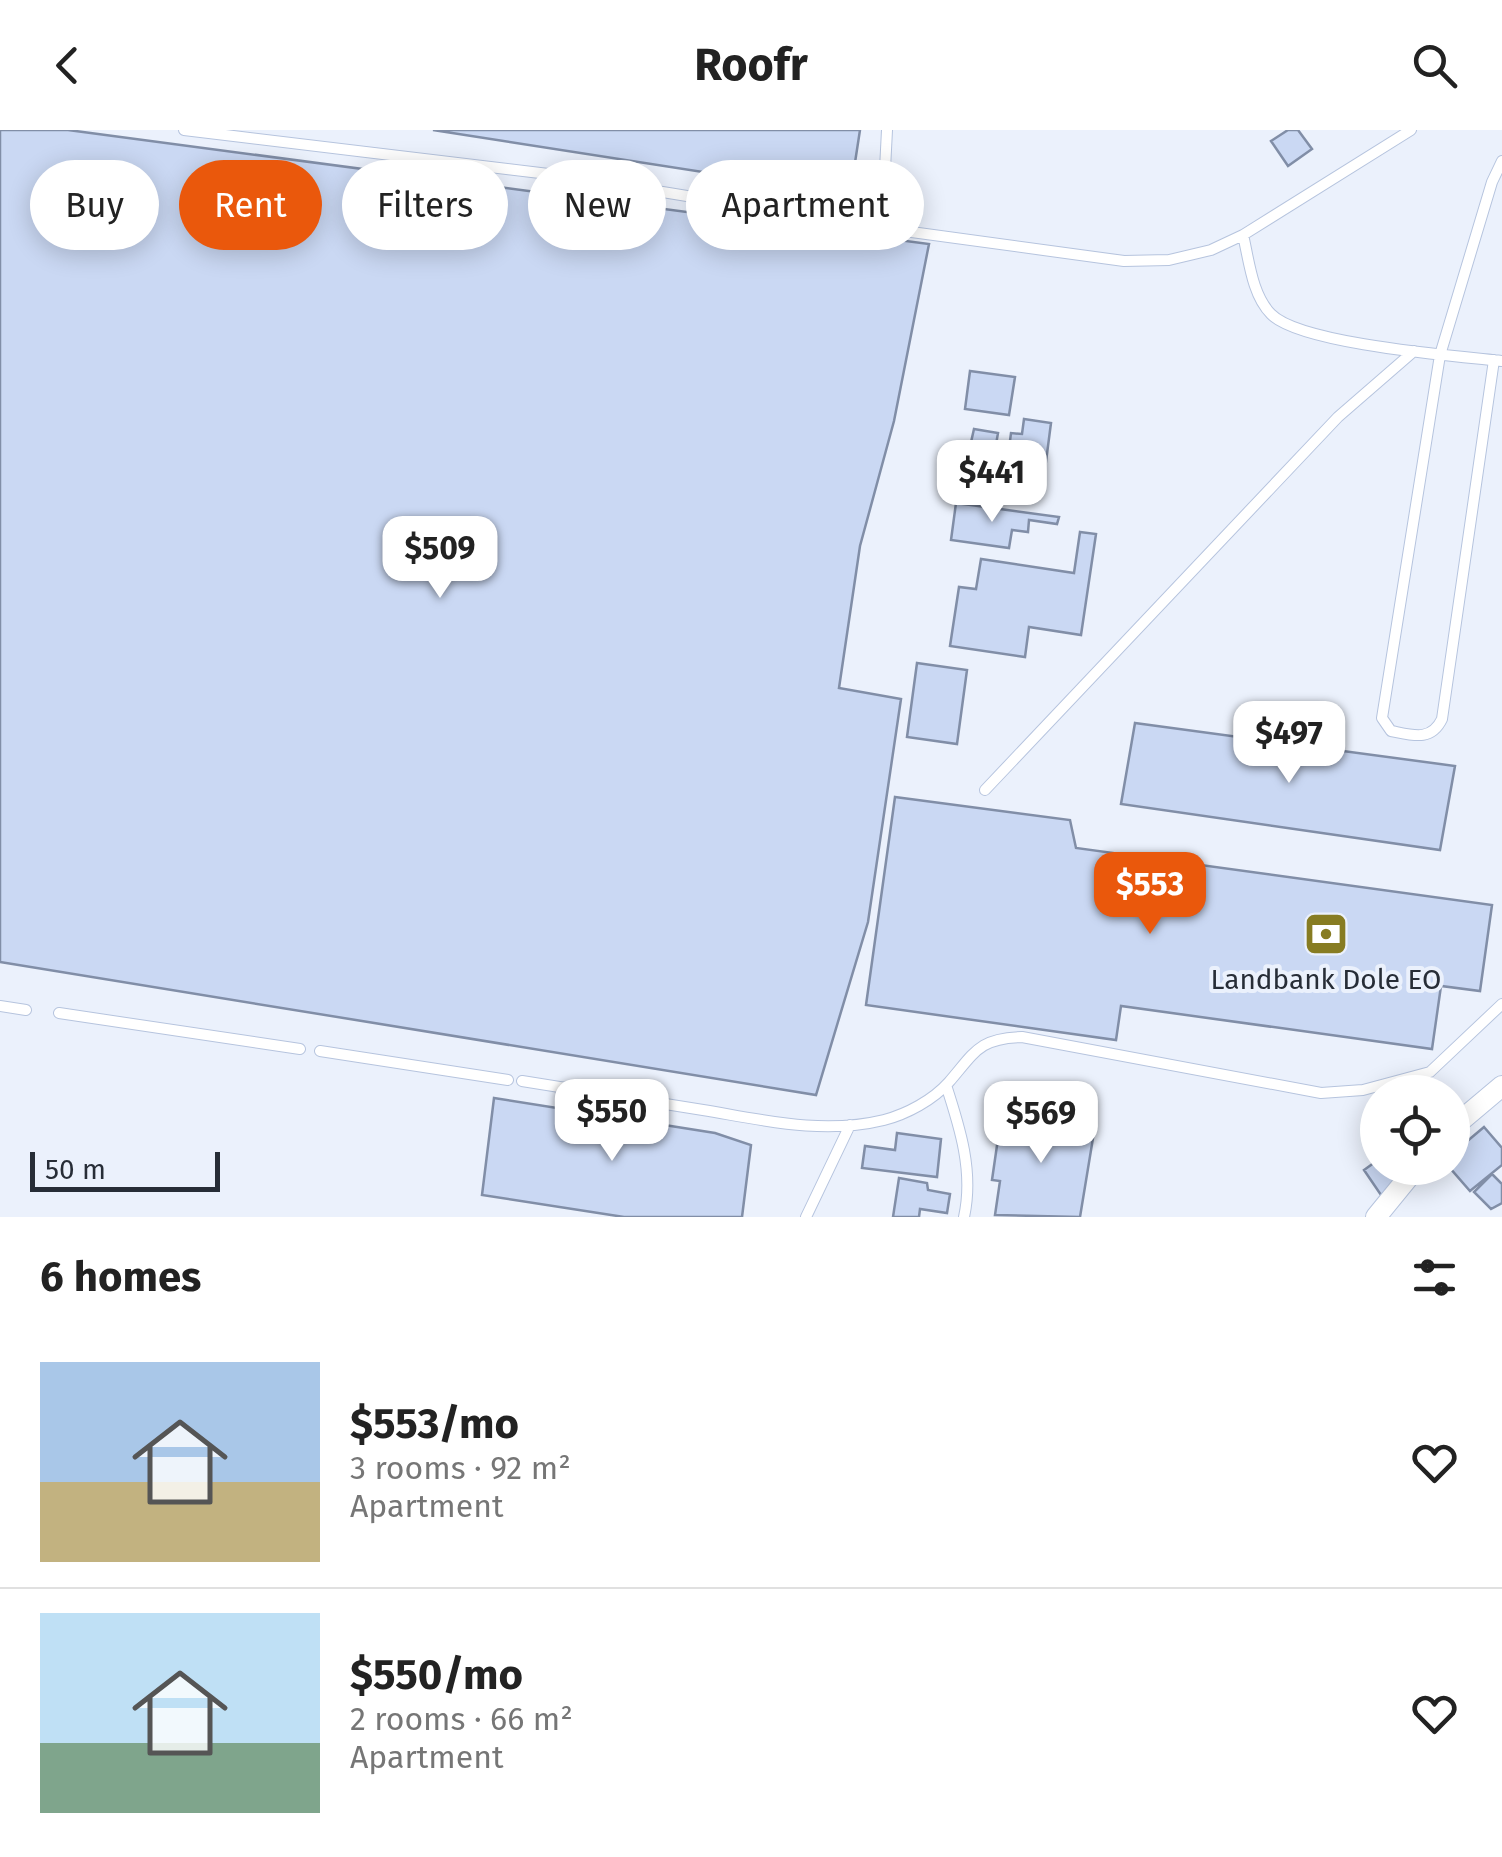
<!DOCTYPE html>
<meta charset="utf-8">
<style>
:root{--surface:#fff;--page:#f6f6f6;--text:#222;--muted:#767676;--line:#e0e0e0;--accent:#ea580c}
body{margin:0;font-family:"Fira Sans",sans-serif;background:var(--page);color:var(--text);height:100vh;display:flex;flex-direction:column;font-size:38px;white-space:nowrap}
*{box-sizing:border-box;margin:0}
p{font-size:32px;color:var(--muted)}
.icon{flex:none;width:55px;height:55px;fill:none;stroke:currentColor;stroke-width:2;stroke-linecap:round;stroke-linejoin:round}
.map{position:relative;height:1087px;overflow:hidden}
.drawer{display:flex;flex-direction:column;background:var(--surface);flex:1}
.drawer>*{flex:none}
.hud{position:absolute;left:30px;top:30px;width:1000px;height:90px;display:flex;gap:20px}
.controls{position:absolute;left:1360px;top:945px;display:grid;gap:20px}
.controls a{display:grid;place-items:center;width:110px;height:110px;border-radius:50%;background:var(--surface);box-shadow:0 5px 25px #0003;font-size:50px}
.scale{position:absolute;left:30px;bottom:25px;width:190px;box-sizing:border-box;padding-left:10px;border:5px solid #272d37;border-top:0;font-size:28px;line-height:35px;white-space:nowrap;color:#272d37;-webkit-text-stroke:8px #ebf1fc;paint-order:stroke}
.price{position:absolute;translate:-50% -85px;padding:0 22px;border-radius:20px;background:#fff;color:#222;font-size:32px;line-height:65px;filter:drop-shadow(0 2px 5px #0008)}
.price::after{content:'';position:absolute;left:50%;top:60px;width:30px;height:22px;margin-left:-15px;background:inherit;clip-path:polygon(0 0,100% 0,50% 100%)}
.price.selected{background:var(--accent);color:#fff}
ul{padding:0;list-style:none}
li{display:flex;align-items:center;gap:30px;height:250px;padding:0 40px}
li+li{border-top:2px solid var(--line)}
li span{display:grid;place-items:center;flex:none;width:280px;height:200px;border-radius:0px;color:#555}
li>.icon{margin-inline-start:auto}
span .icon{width:120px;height:120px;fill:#fffc;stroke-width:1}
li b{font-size:42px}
h2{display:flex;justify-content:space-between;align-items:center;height:120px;padding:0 40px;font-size:42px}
.chip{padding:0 35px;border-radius:45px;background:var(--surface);box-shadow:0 5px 25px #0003;font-size:35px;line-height:90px}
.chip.selected{background:var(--accent);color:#fff}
header{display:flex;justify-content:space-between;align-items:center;height:130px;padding:0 40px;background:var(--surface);font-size:45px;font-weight:700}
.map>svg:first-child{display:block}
.building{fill:#cad8f3;stroke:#818ea7;stroke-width:2.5}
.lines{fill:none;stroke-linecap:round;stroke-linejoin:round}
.service-casing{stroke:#b6c4de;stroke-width:12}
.minor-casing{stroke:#b6c4de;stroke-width:22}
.service{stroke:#fff;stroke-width:10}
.minor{stroke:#fff;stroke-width:20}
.labels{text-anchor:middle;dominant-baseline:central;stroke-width:8;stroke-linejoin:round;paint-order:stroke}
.poi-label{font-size:28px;fill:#272d37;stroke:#ebf1fc}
</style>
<header><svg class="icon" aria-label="back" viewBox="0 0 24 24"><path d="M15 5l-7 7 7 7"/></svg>Roofr<svg class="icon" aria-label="search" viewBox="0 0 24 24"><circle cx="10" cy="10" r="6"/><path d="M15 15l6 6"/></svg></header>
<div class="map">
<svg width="1502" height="1087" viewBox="0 0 1502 1087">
<rect width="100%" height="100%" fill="#ebf1fc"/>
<path class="building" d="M0,0H68L929,114L894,291L860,416L839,558L901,569L868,792L816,965L0,832Z
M433,0H860L850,65Z
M1288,0H1298L1312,19L1288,36L1271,11Z
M970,241L1015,247L1009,285L965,279Z
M1024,289L1051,293L1044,347L1006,342L1011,303L1022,304Z
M974,299L998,303L994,326L969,321Z
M956,373L1059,387L1057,394L1029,390L1028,402L1012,400L1009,418L951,410Z
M1080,402L1096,404L1081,505L1029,497L1025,527L950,516L959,457L976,459L981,429L1074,443Z
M917,533L967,540L957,614L907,607Z
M1135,593L1455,636L1440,720L1121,674Z
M895,667L1070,690L1076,718L1492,775L1480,861L1441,856L1432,919L1121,876L1116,910L866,875Z
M494,968L715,1003L751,1015L742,1087H624L482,1065Z
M1002,981L1095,996L1080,1087L995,1085L1000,1051L992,1050Z
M1484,997L1502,1018V1035L1470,1061L1450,1038L1452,1024Z
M897,1003L941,1009L937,1047L862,1038L865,1016L895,1020Z
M1378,1030V1038H1400L1406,1046L1381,1065L1364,1040Z
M1492,1044L1502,1054V1073L1491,1079L1474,1062Z
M899,1048L927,1053L928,1060L950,1064L947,1083L920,1079L919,1087H893Z"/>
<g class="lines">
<defs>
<path id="service" d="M184,0L565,46L882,98L1124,131L1169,130L1211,120L1243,105L1411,0
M882,98L887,0
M1243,105C1249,130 1252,165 1271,184C1300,214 1456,226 1502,231
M1494,230L1442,589C1431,612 1412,605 1391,601L1382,588L1440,225L1492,52L1502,31
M985,660L1338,287L1414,221
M0,876L26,880
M59,883L300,919
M320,921L508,950
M522,951C582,961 643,970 703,980C763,990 823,1005 884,990C907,984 933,970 949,952C975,922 979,908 1022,907L1321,963L1363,960L1430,942L1502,874
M946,955C960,998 974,1042 964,1087
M806,1087L850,995"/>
<path id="minor" d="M1452,998L1502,956
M1376,1087L1416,1038"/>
</defs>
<use href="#service" class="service-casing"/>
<use href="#minor" class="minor-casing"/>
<use href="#service" class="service"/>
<use href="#minor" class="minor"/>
</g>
<defs>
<symbol id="bank-square" viewBox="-11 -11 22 22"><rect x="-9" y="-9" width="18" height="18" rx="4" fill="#877c22" stroke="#ebf1fc"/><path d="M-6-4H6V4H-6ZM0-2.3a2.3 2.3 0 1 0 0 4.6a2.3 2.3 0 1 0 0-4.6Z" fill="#fff"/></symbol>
</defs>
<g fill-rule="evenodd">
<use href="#bank-square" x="1301" y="779" width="50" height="50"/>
</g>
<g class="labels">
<g class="poi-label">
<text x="1326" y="849">Landbank Dole EO</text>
</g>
</g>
</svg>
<div class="controls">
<a><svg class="icon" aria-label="locate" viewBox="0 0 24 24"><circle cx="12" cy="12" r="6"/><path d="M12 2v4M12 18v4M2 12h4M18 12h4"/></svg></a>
</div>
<div class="scale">50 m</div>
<b class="price" style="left:992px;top:395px">$441</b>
<b class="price" style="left:440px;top:471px">$509</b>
<b class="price" style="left:1289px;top:656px">$497</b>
<b class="price selected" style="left:1150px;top:807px">$553</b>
<b class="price" style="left:612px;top:1034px">$550</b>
<b class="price" style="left:1041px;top:1036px">$569</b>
<div class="hud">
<a class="chip">Buy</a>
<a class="chip selected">Rent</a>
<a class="chip">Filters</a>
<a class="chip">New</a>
<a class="chip">Apartment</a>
</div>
</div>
<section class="drawer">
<h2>6 homes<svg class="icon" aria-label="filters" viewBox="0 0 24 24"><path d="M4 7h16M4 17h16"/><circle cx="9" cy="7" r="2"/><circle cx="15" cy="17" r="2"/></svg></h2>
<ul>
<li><span style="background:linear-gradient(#a9c7e8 60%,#c2b280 0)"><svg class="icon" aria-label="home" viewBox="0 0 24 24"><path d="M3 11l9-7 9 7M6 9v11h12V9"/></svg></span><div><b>$553/mo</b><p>3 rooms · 92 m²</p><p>Apartment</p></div><svg class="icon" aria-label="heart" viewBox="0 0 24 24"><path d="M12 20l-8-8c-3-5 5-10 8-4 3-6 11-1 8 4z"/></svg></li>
<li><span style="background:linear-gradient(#bfe0f5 65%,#7fa58c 0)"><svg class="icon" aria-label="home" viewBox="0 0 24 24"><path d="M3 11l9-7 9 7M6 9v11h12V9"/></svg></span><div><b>$550/mo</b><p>2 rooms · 66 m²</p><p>Apartment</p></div><svg class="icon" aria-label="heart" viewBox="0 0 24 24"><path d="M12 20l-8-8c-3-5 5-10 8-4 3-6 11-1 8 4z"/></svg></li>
</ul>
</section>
